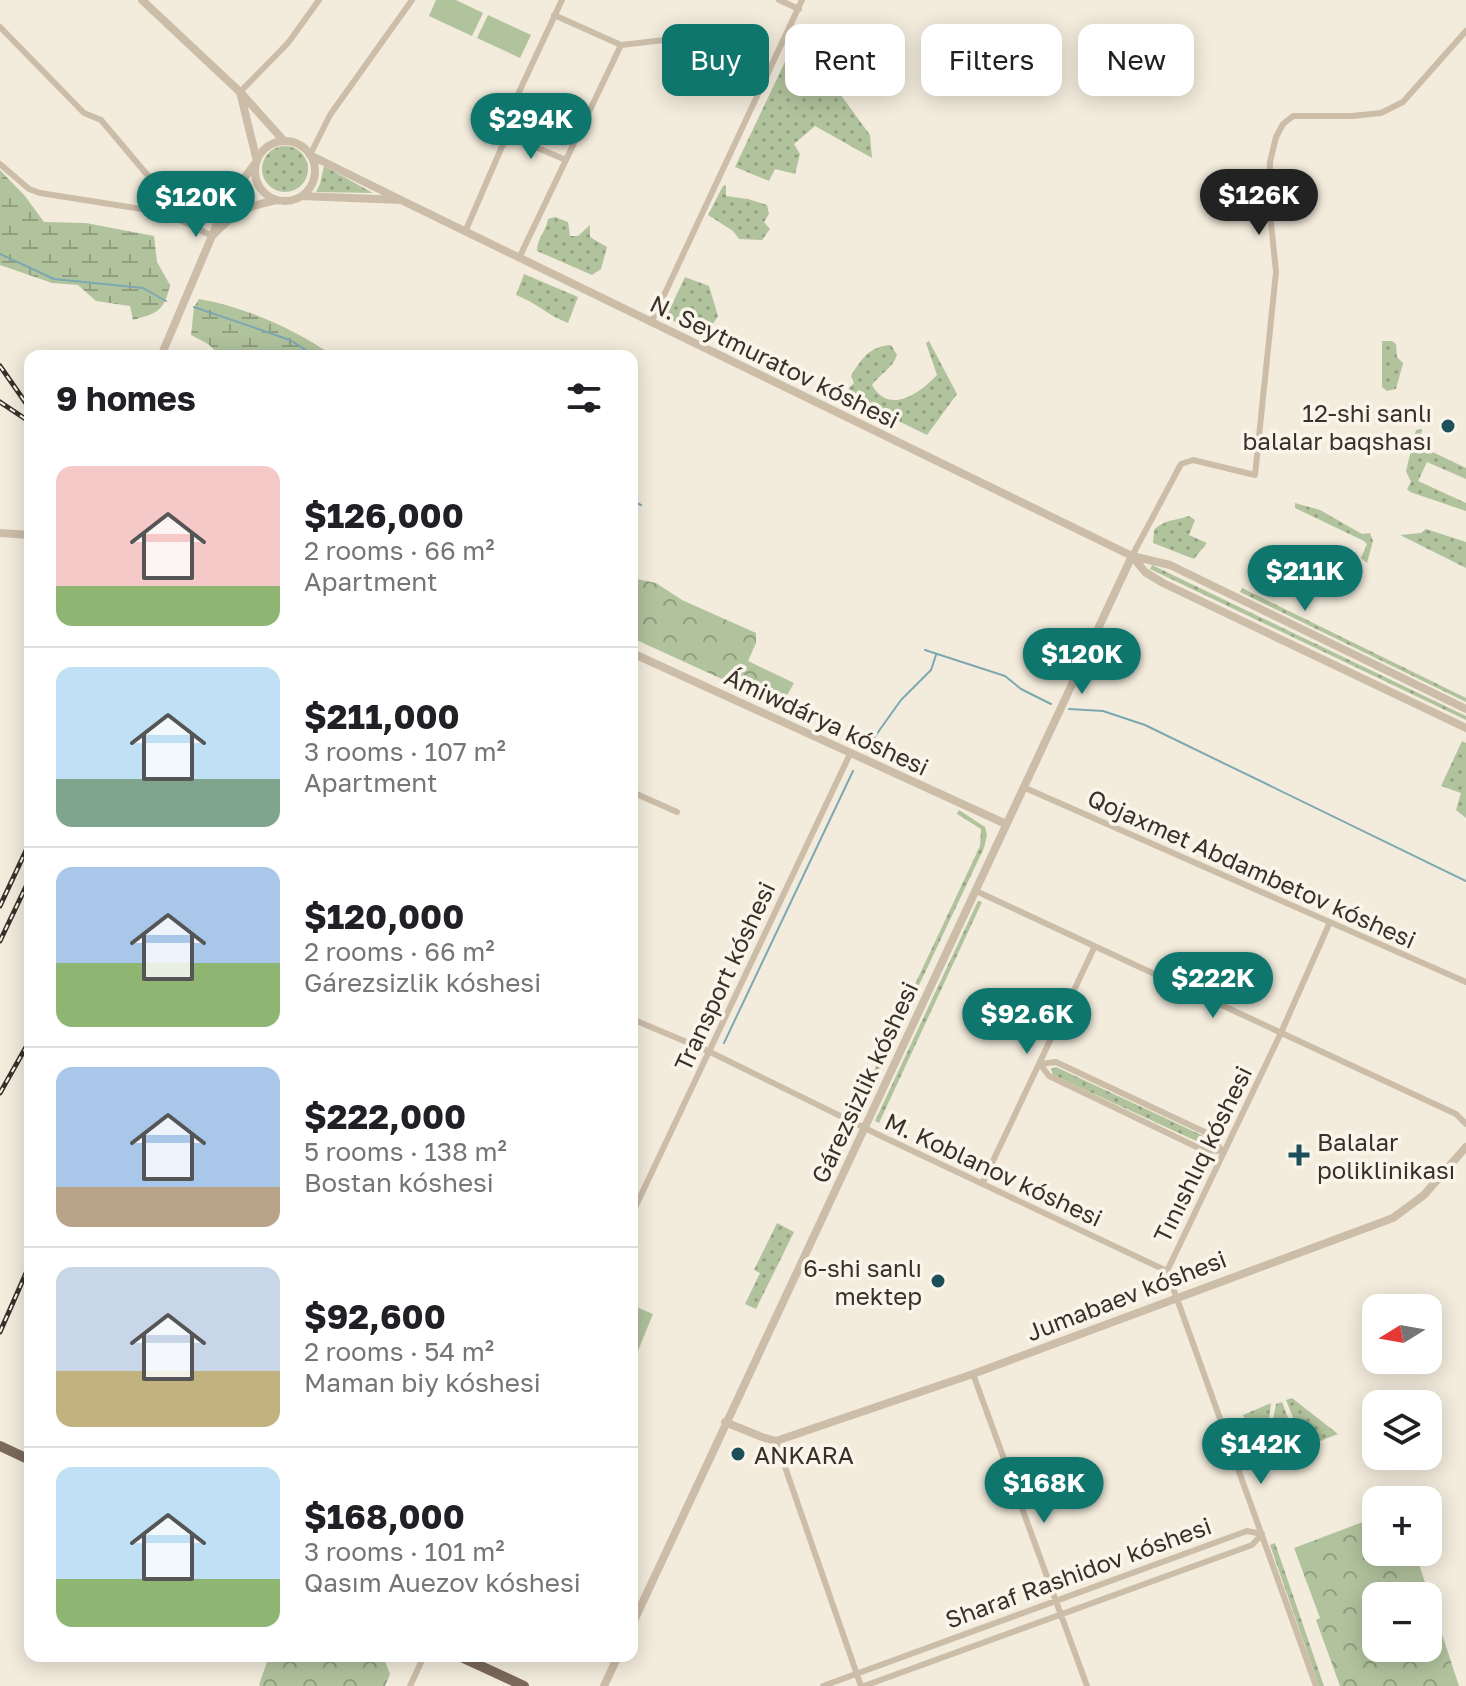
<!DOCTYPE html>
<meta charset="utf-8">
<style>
:root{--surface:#fff;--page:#f2f2f2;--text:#202124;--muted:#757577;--line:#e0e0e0;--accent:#0f766e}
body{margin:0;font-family:"Golos Text",sans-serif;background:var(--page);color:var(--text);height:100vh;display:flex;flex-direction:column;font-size:30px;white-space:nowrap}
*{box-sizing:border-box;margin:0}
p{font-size:26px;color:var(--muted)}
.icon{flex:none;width:44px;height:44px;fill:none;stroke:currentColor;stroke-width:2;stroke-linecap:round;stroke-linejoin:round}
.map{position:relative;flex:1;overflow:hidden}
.panel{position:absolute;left:24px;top:350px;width:614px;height:1312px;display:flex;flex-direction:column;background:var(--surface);border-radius:16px;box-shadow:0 4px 20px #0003}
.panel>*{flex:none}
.top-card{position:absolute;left:662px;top:24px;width:684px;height:72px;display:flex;gap:16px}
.needle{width:52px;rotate:259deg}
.tools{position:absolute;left:1362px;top:1294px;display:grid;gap:16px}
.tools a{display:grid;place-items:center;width:80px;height:80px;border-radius:16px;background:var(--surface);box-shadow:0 4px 20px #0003;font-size:40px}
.price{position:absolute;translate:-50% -68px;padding:0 18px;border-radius:28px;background:var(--accent);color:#fff;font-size:26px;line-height:52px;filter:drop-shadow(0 2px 4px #0008)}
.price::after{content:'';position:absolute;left:50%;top:48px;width:24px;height:18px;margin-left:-12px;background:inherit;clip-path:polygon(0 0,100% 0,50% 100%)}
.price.active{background:#222;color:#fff}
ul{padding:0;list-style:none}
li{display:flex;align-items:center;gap:24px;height:200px;padding:0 32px}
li+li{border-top:2px solid var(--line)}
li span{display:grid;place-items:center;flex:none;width:224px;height:160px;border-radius:16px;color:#555}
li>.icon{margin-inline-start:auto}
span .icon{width:96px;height:96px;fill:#fffc;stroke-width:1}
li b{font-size:34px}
h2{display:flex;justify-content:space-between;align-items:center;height:96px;padding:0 32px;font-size:34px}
.pill{padding:0 28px;border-radius:16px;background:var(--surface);box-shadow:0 4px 20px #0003;font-size:28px;line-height:72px}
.pill.active{background:var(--accent);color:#fff}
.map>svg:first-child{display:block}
.grass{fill:url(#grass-dots)}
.forest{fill:url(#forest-crowns);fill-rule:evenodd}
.wetland{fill:url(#wetland-marsh)}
.garden{fill:#b1c39d}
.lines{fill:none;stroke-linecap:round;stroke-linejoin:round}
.stream{stroke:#7ca8b1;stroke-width:2}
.minor{stroke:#ccbda9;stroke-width:6}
.tertiary{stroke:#ccbda9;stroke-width:8}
.primary{stroke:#7b695a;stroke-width:10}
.rail-casing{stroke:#393029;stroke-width:5}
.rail{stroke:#faf5ea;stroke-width:2;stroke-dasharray:6;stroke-linecap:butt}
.poi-dot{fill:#1d4f5b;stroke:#faf5ea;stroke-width:3}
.labels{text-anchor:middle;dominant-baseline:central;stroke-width:7;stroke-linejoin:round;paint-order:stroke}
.street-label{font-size:24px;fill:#393029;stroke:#faf5ea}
.poi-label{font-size:24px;fill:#393029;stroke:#faf5ea;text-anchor:end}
</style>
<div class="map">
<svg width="1466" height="1686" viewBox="0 0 1466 1686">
<defs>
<pattern id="grass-dots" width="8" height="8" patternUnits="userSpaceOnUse" patternTransform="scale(2)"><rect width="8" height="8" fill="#b1c39d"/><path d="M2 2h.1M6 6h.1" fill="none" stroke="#919f80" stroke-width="1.8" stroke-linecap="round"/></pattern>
<pattern id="forest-crowns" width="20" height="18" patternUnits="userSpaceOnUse" patternTransform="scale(2)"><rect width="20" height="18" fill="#b1c39d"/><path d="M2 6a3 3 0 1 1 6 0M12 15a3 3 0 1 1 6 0" fill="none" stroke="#919f80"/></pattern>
<pattern id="wetland-marsh" width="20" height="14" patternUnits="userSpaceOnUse" patternTransform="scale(2)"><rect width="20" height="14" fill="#b1c39d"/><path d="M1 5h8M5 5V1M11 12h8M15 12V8" fill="none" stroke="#919f80"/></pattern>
</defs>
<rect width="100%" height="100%" fill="#f3ecdd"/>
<path class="grass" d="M792,47L835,87L870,135L872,158L815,126L794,144L800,154L795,174L775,169L769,181L735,167Z
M262 169a23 23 0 1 1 46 0a23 23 0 1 1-46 0Z
M324,166L373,193L316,192L320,184Z
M726,185V196L748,199L767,205L769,214L764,222L770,229L762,240L739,239L733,231L708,215L723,186Z
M555,217L568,222L570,236H578L590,225V237L607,247L601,269L592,275L537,251C537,237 546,232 548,219Z
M524,274L578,297L568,323C549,316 535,302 516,295Z
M685,277L709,286L718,316L705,336L666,317Z
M929,341L957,394L927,435L849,397V388L854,383L851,376C861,359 870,346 891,345L897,355C893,368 880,374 872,385C889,415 919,394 937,375L926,343Z
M1382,341H1392L1396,344L1397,357L1403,363L1396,389L1387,391L1382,387Z
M1422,429L1420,446L1466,468V479L1427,462L1418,481L1466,503V511L1410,492L1407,489L1411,482L1406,471L1416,430Z
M1295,503L1320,510L1362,534L1370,533L1373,541L1367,563L1361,558L1367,544L1364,541L1295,508Z
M1189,516L1195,520L1189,535L1207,543L1194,559L1153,543L1154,530C1165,519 1175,521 1189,516Z
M1426,529L1466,542V568L1400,535L1421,533Z
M1152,565L1466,716V720L1150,569Z
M1242,588L1466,698V702L1240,592Z
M1462,741L1466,743V818L1456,810L1461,793L1441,786Z
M959,810L985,827L987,835L984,848L857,1116L854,1114L980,846L981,829L957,814Z
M978,901L982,902L879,1123L875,1121Z
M1056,1067L1210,1139L1211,1144L1207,1146L1053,1075L1051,1069Z
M777,1223L794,1232L756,1309L745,1304L760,1273L754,1270Z
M1292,1398L1338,1434L1305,1447L1286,1400Z
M1282,1402L1300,1449L1269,1461L1266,1456L1276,1404Z
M1271,1403L1265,1452L1257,1455L1243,1415Z
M1275,1543L1324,1686H1319L1270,1545Z"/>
<path class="forest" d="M632,578L656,583L682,600L756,633V643L748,661L794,683L781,706L632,638Z
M1376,1517V1552H1415L1459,1686H1340L1316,1620L1320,1618L1294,1548ZM1376,1596H1428V1648H1376Z
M269,1656H383L390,1674L385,1686H261L259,1685Z"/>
<path class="wetland" d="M0,170L25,196L44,222L86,223L154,236L157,262L170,285C164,312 157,313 133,320L130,306L96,301L78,285L52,283L0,265Z
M199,299C245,307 295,329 333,356H221L208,344L191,335L194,307Z"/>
<path class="garden" d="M436,0H456L483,13L472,36L429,16Z
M488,15L531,35L520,58L477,38Z
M632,1305L653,1314L633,1363H632Z"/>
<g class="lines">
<path class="stream" d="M0,254L54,279L143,288L166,301
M194,307L290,340L315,356
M632,501L641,505
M925,650L1005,676L1021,689L1051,704
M1069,709L1103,711L1145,725L1466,881
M866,749L901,700L931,670L936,655
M724,1043L853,771"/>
<path class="minor" d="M779,0L799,9
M554,15L621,45L664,40L712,51
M0,27L84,113L101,120L155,184L167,213
M240,92L288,43L319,0
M507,135L566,160
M310,155L330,115L412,0
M0,164L29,189L40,193L167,213L212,236
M465,232L507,135L512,107L562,0
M519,258L621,45
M651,323L802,0
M1132,556L1181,464L1193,460L1255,475L1276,272L1269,203L1270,162L1276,137L1283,124L1293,116H1352L1381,113L1403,102L1466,31
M1023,787L1466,982
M632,792L677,812
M976,891L1456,1114L1466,1124
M632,1019L708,1051L881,1136L1167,1271
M1056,1062L1211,1135L1222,1151L1203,1150L1049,1076L1040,1064Z
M982,1184L1094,948
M632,1214L850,754
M1167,1271L1316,1686
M1167,1271L1280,1035L1330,922
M973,1374L1087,1686
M776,1441L861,1686
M410,1686L424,1656
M823,1686L1247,1531L1262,1534
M864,1686L1252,1545L1262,1534"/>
<path class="tertiary" d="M142,0L240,92
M255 171a30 30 0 1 1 60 0a30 30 0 1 1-60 0Z
M302,196L401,200L310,155
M277,200C246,206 233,214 212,236L225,204L257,161L240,92L284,141
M401,200L1132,556L1170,565L1466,709
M161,356L212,236
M0,533L30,535
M1132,556L1145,572L1163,583L1466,728
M632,653L1006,824
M725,1422L762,1437L776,1441L973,1374L1393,1218L1424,1195L1466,1147
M632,1625L1132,556
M604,1686L618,1656"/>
<path class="primary" d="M0,1446L30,1460
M459,1656L524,1686"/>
<defs>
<path id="rail" d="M0,366L30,409
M0,402L30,422
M0,906L30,842
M0,941L30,878
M0,1093L30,1040
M0,1332L30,1264"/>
</defs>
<use href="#rail" class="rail-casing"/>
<use href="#rail" class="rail"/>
</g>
<g class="poi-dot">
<circle cx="1448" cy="426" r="8"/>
<path d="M1295 1143h8v8h8v8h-8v8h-8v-8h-8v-8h8z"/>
<circle cx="938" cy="1281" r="8"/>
<circle cx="738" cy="1454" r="8"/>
</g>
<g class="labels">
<g class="street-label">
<text transform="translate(775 361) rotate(26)">N. Seytmuratov kóshesi</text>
<text transform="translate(827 721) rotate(25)">Ámiwdárya kóshesi</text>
<text transform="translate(1252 868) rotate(24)">Qojaxmet Abdambetov kóshesi</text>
<text transform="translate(724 976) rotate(-65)">Transport kóshesi</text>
<text transform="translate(864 1082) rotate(-65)">Gárezsizlik kóshesi</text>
<text transform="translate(1202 1154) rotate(-64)">Tınıshlıq kóshesi</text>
<text transform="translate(994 1169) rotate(25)">M. Koblanov kóshesi</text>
<text transform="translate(1126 1295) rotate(-21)">Jumabaev kóshesi</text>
<text transform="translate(1078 1572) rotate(-20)">Sharaf Rashidov kóshesi</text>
</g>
<g class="poi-label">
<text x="1432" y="412">12-shi sanlı<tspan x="1432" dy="28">balalar baqshası</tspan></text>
<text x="1317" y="1141" text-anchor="start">Balalar<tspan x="1317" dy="28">poliklinikası</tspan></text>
<text x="922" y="1267">6-shi sanlı<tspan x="922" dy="28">mektep</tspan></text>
<text x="754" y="1454" text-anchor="start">ANKARA</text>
</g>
</g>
</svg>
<div class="tools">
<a><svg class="needle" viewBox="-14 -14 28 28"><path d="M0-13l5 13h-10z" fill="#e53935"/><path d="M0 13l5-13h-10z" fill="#757577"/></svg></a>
<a><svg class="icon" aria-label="layers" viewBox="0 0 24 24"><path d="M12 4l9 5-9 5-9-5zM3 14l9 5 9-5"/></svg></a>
<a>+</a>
<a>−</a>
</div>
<b class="price" style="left:531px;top:161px">$294K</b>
<b class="price active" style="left:1259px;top:237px">$126K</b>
<b class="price" style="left:196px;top:239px">$120K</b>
<b class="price" style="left:1305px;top:613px">$211K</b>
<b class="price" style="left:1082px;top:696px">$120K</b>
<b class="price" style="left:1213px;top:1020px">$222K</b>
<b class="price" style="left:1027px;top:1056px">$92.6K</b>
<b class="price" style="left:1261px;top:1486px">$142K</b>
<b class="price" style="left:1044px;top:1525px">$168K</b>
<div class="top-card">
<a class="pill active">Buy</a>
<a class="pill">Rent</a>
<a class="pill">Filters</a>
<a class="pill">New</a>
</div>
<section class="panel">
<h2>9 homes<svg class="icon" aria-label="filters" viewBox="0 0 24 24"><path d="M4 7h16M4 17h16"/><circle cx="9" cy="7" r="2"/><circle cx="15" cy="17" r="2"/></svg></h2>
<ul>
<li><span style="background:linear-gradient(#f6c9c9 75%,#8fb573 0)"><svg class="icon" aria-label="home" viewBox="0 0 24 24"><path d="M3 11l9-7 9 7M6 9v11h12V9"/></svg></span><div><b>$126,000</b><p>2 rooms · 66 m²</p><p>Apartment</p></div></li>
<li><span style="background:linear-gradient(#bfe0f5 70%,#7fa58c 0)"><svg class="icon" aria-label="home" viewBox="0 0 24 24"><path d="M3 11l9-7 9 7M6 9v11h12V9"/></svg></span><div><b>$211,000</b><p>3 rooms · 107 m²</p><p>Apartment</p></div></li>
<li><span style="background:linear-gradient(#a9c7e8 60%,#8fb573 0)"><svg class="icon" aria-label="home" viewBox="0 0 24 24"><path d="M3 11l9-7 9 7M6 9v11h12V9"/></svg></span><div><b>$120,000</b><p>2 rooms · 66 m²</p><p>Gárezsizlik kóshesi</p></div></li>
<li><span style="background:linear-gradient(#a9c7e8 75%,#b9a48a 0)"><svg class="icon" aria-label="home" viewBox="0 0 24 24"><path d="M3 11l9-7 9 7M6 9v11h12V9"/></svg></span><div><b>$222,000</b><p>5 rooms · 138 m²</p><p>Bostan kóshesi</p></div></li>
<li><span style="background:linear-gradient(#c9d6e8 65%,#c2b280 0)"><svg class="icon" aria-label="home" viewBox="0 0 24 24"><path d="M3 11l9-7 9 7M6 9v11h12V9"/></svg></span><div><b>$92,600</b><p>2 rooms · 54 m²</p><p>Maman biy kóshesi</p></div></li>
<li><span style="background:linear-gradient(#bfe0f5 70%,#8fb573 0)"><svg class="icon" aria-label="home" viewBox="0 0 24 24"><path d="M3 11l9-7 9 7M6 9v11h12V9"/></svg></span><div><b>$168,000</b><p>3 rooms · 101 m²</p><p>Qasım Auezov kóshesi</p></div></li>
</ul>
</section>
</div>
